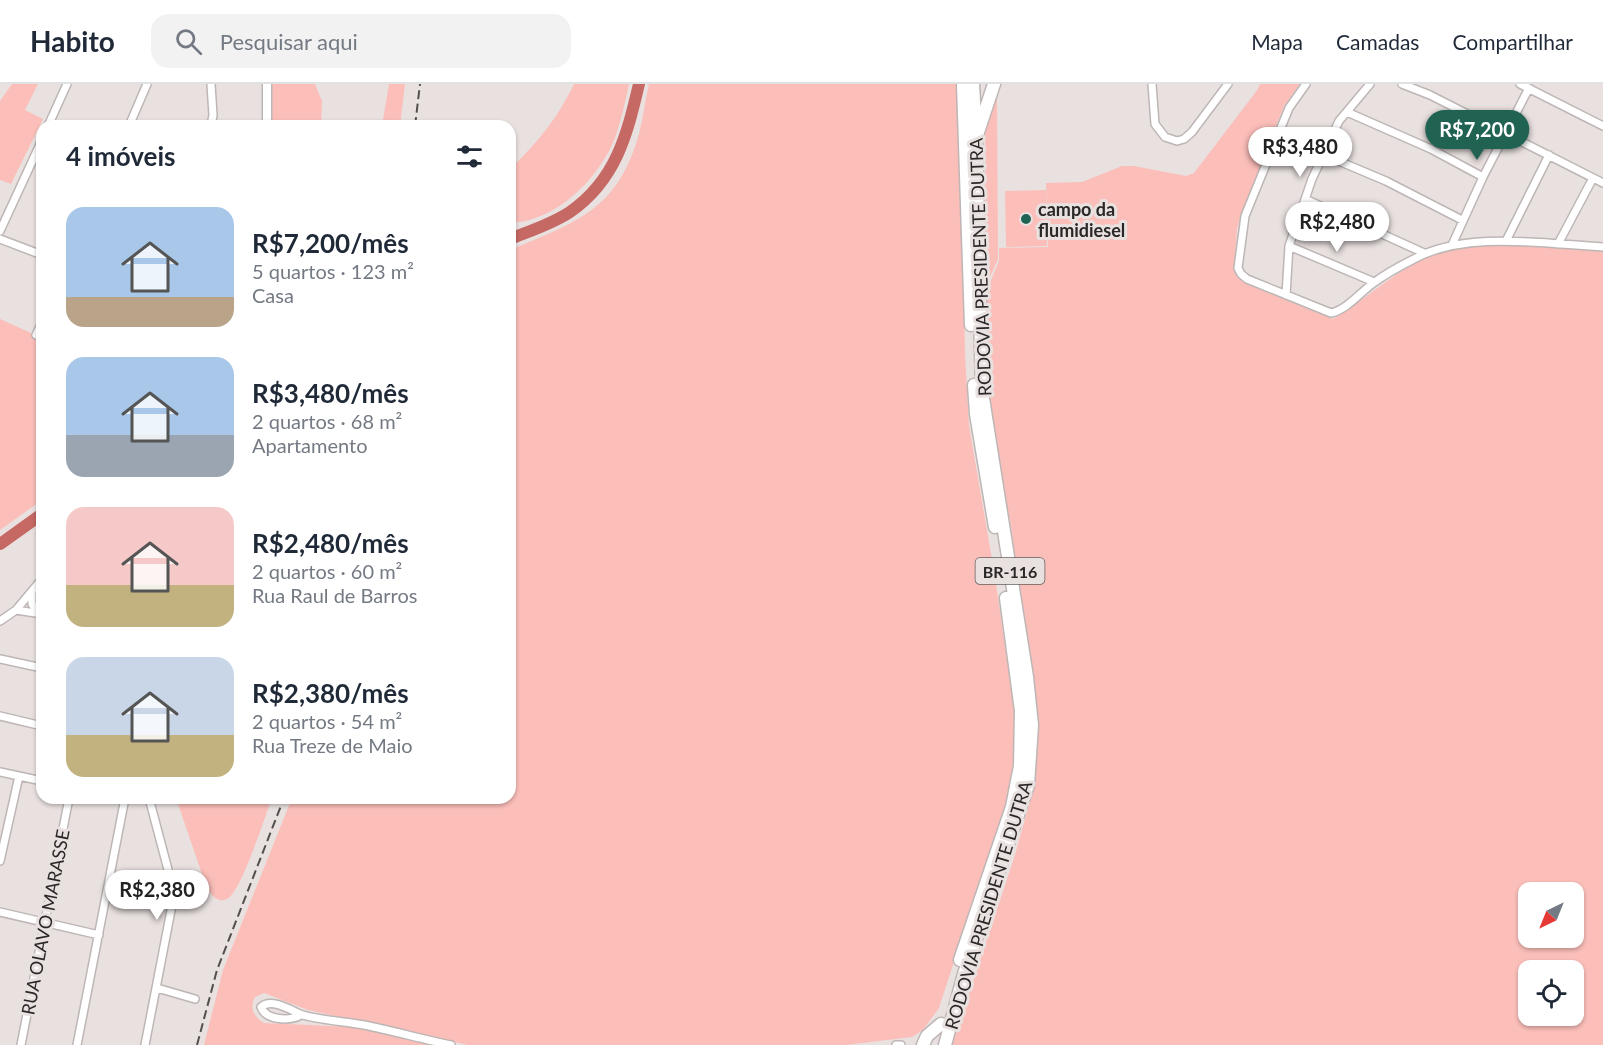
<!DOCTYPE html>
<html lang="pt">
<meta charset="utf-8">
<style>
:root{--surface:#fff;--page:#f2f2f3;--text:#1f2937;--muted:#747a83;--line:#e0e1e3;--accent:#216353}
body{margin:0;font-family:Lato,sans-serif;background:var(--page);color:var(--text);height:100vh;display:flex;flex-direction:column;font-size:22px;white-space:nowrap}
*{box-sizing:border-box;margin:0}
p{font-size:20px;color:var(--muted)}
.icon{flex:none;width:33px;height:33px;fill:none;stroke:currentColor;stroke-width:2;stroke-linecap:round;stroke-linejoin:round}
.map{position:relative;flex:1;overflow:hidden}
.side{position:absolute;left:36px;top:36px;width:480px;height:684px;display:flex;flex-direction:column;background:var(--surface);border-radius:18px;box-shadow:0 2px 4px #0004}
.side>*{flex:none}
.needle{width:39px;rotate:223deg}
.controls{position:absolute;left:1518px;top:798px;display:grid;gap:12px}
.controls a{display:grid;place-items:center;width:66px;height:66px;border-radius:12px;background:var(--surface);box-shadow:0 2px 4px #0004;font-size:30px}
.price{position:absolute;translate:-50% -51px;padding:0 14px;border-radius:21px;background:#fff;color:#222;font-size:20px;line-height:39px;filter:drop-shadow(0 2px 3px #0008)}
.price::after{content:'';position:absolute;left:50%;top:36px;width:18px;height:14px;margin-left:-9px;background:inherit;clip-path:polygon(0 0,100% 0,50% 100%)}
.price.on{background:var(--accent);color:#fff}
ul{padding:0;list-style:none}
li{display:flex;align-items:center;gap:18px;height:150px;padding:0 30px}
li span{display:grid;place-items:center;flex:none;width:168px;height:120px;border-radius:18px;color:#555}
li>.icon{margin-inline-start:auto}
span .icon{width:72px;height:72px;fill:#fffc;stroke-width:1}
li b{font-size:26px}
h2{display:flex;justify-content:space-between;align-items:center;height:72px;padding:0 30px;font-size:26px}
header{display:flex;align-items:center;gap:36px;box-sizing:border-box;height:84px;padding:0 30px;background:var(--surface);border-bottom:2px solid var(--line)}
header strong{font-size:28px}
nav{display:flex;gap:33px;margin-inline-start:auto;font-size:21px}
.search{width:420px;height:54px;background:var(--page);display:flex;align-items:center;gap:15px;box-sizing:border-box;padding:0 21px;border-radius:18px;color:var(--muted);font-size:22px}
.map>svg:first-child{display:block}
.green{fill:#fbbeb9;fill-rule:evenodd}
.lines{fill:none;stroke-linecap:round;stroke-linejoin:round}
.river{stroke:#c66965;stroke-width:12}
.minor-casing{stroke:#bdb6b5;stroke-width:10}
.tertiary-casing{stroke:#bdb6b5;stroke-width:11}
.motorway-casing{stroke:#bdb6b5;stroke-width:15}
.minor{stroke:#fff;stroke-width:7}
.tertiary{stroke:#fff;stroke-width:8}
.motorway{stroke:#fff;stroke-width:12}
.rail{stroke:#534f4f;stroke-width:2;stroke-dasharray:9 4.5;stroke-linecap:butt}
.poi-dot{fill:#216353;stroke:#e9e1e0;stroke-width:2}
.labels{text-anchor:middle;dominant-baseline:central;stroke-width:6;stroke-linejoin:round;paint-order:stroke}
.shield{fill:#e9e1e0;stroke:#635f5e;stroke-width:1.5}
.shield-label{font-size:16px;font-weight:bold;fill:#2a2727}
.poi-label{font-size:18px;font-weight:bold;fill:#2a2727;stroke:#e9e1e0;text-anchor:start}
.street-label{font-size:18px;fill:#2a2727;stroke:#e9e1e0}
</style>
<header>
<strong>Habito</strong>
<div class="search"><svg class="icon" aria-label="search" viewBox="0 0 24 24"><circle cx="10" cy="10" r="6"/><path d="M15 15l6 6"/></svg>Pesquisar aqui</div>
<nav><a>Mapa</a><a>Camadas</a><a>Compartilhar</a></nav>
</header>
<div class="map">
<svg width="1603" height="961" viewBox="0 0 1603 961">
<rect width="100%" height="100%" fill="#e9e1e0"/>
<path class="green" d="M12,0H38L25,26L43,35L11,100L0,96V17Z
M271,0H315L322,17L321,42H272Z
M389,0H405L400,42H382Z
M574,0H629C625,18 621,37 615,54C602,87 571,121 538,133C529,137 519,138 510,139V85C536,61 559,32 574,0Z
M649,0H956L961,63L965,270L969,342L994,487L1015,629C1016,660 1013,689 1006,718L939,924L923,946L912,953L846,961H468L308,926L264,909L255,913C249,924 254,933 264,939L354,943L434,961H204L223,886L292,714H510V166C576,138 617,127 639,50C643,34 645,17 649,0Z
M1260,0H1300L1284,22L1241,131L1237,145L1234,187L1242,197L1252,202L1333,235C1365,216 1390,191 1425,174C1470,153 1553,162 1603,166V961H952L1014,774L1027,728L1036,685L1037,645L1025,546L1011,442L992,348L986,299L987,206L999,177V164L1048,163L1046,99L1082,98L1122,82H1134L1186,92L1194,89L1258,5ZM1528,808H1574V854H1528ZM1528,886H1574V932H1528Z
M997,7L998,175L986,202L985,38Z
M1046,106L1047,162L1006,163L1005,107Z
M0,235L42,254V416L0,446Z
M176,714H272C265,732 241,809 227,815C217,820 210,809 206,802Z"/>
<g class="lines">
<path class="river" d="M510,155C530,147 552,140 570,128C616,96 627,51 639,0
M0,460L42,430"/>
<defs>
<path id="minor" d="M1152,0L1155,40L1165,53L1177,57L1184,55L1192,48L1228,0
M1306,0L1289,24L1245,132L1238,184L1241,190L1247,195L1331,229C1346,226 1360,209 1372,200C1384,191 1398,183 1412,176C1465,146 1544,160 1603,163
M1402,0L1430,11L1603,99
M1520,0L1603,42
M1347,28L1431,65L1483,93
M48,42L67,0
M129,42L147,0
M211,42L213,31L211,0
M1322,70L1386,97L1462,136
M1305,115L1424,169
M0,147L42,56
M0,155L42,171
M1506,157L1549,71
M1558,160L1593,94
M1452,161L1483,93L1529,4
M1289,162L1374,198
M1286,211L1289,162L1312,95L1339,37L1370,0
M36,251L42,238
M32,508V520L38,529
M16,526L42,530
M0,537L16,526L42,495
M0,575L42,584
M0,632L42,642
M0,688L42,697
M0,777L19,692
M0,828L99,851
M157,904L195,915
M301,931C290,937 266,937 261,923C271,914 289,925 300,930C311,935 349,938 364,941C393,947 422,955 451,961
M21,961L69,714
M77,961L125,714
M145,961L173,816L171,797L149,714
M896,961H901"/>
<path id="tertiary" d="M267,0V42"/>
<path id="motorway" d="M963,0L971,241
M978,48L994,0
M974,301L976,330L995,443
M960,876L1012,723L1020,682L1021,627L1006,514
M923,961L927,952L941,940
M945,961L964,890L1028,701L1032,641L1027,593L982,308L976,54L973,0"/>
</defs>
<use href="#minor" class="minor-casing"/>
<use href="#tertiary" class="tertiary-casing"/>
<use href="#motorway" class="motorway-casing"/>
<use href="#minor" class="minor"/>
<use href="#tertiary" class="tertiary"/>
<use href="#motorway" class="motorway"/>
<path class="rail" d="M415,42L420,0
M197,961L217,886L284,714"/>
</g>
<circle class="poi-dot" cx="1026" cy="135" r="6"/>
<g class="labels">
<rect class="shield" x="975.5" y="474" width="69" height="26" rx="4.5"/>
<g class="shield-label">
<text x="1010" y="487">BR-116</text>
</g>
<g class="poi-label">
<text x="1038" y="125">campo da<tspan x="1038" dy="21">flumidiesel</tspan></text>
</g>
<g class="street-label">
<text transform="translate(980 183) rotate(-92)">RODOVIA PRESIDENTE DUTRA</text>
<text transform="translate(988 821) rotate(-73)">RODOVIA PRESIDENTE DUTRA</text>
<text transform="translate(45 838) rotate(-79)">RUA OLAVO MARASSE</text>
</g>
</g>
</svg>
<div class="controls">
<a><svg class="needle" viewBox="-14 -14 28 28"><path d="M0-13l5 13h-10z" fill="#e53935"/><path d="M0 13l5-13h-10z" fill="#747a83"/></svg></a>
<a><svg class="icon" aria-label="locate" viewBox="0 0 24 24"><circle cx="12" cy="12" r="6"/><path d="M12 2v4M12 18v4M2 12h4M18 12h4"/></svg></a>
</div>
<b class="price on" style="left:1477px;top:77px">R$7,200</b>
<b class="price" style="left:1300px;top:94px">R$3,480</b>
<b class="price" style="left:1337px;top:169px">R$2,480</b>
<b class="price" style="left:157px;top:837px">R$2,380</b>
<section class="side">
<h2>4 imóveis<svg class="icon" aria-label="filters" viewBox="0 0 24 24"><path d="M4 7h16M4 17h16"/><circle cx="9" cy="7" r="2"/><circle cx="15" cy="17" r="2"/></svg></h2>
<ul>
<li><span style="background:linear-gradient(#a9c7e8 75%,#b9a48a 0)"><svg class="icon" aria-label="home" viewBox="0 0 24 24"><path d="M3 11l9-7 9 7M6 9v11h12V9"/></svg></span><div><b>R$7,200/mês</b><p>5 quartos · 123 m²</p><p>Casa</p></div></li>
<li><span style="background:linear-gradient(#a9c7e8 65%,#9aa5b1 0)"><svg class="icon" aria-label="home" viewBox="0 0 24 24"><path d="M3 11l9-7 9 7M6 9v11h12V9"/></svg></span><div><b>R$3,480/mês</b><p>2 quartos · 68 m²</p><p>Apartamento</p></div></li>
<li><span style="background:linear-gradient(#f6c9c9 65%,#c2b280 0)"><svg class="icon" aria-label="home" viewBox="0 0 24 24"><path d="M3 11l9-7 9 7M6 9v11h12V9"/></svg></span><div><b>R$2,480/mês</b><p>2 quartos · 60 m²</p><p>Rua Raul de Barros</p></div></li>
<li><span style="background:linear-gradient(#c9d6e8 65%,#c2b280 0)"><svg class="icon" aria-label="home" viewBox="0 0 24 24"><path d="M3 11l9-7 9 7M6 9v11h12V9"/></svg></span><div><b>R$2,380/mês</b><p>2 quartos · 54 m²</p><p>Rua Treze de Maio</p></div></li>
</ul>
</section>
</div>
